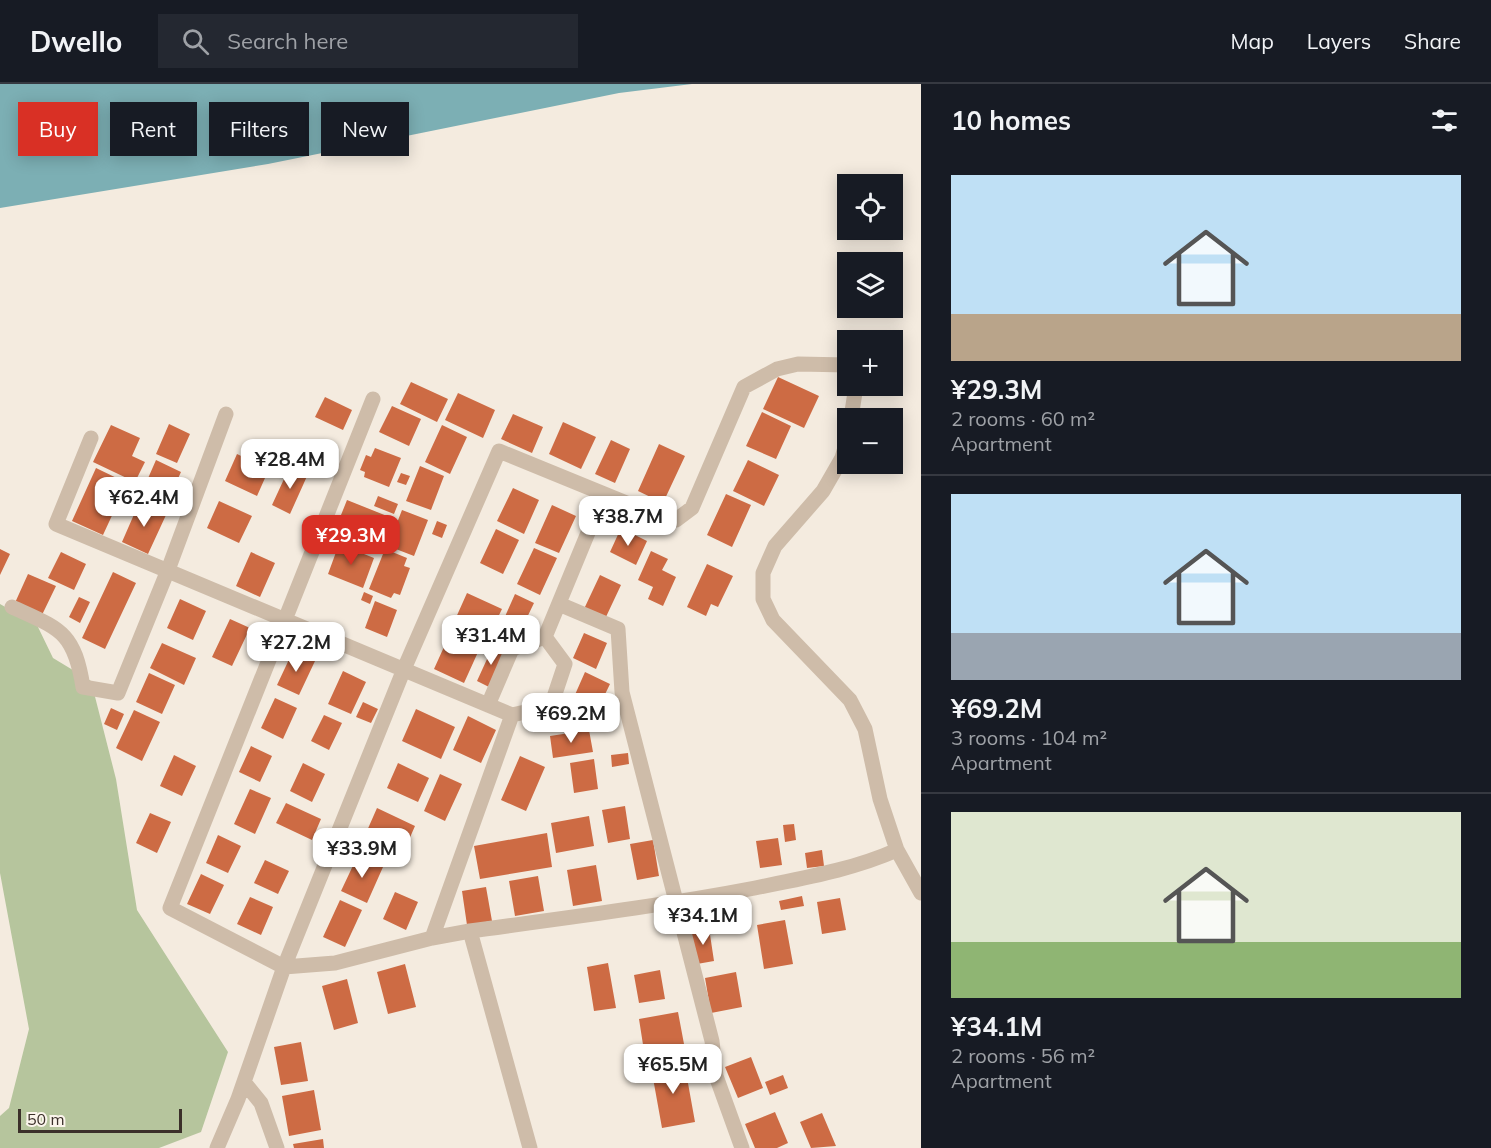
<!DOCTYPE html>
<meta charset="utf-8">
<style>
:root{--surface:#171b24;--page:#242831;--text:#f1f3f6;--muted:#9ea1a6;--line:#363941;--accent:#d93025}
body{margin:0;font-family:Mulish,sans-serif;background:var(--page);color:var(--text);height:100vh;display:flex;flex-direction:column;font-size:22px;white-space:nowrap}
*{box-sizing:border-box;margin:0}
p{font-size:20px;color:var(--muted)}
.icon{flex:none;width:33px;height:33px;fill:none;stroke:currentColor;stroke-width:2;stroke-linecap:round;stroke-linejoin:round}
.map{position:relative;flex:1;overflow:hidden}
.panel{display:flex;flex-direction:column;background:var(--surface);width:570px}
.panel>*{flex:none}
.top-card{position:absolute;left:18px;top:18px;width:570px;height:54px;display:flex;gap:12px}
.buttons{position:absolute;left:837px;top:90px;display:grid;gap:12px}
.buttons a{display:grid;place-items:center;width:66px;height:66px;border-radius:0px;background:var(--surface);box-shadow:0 3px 15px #0003;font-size:30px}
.scale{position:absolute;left:18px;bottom:15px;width:164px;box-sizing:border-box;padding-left:6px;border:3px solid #3b302a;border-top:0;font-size:16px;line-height:21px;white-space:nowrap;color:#3b302a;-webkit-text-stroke:4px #fbf5ec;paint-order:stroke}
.price{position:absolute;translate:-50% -51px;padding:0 14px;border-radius:12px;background:#fff;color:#222;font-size:20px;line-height:39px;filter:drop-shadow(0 2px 3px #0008)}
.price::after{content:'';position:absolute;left:50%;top:36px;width:18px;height:14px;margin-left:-9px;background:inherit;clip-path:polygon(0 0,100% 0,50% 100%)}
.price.active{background:var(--accent);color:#fff}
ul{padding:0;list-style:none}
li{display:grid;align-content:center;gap:12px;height:318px;padding:0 30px}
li+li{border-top:2px solid var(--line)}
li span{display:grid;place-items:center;height:186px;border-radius:0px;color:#555}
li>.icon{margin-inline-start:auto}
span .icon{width:108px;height:108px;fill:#fffc;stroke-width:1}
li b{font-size:26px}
h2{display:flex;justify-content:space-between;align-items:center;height:72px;padding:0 30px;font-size:26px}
.pill{padding:0 21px;border-radius:0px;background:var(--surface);box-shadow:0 3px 15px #0003;font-size:21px;line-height:54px}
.pill.active{background:var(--accent);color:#fff}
header{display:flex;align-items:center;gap:36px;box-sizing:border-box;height:84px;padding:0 30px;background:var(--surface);border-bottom:2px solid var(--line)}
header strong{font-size:28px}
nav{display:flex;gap:33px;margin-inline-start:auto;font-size:21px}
.search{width:420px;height:54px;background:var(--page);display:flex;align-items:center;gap:15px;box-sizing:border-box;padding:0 21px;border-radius:0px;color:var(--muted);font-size:22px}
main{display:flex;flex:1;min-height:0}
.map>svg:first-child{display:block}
.green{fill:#b6c59d}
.water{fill:#7cafb4}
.building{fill:#cd6b44}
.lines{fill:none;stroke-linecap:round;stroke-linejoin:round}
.minor{stroke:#cebca9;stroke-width:15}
</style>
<header>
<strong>Dwello</strong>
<div class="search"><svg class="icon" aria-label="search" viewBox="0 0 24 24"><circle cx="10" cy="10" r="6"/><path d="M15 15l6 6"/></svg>Search here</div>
<nav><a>Map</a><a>Layers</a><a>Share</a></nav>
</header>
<main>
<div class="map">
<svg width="921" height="1064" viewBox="0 0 921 1064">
<rect width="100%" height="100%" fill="#f4ebdf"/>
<path class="green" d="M0,520L37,541L53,574L91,597L116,695L137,826L228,968L201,1048L159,1064H0V1032L9,1024L29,945L0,789Z"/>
<path class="water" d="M0,0H692L619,9L268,80L0,124Z"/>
<path class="building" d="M778,293L819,312L804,344L763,325Z
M411,298L448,315L437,338L400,320Z
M458,309L495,326L483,354L445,336Z
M325,313L352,326L343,346L315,333Z
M392,322L421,335L409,362L379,348Z
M762,328L791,342L776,375L746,362Z
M513,330L543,343L532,369L501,355Z
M563,338L596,353L581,385L549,370Z
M169,340L190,350L177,379L156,370Z
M111,341L140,354L132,372L145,378L135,398L93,378Z
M442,341L467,353L450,390L425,378Z
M611,356L630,365L615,399L595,390Z
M659,360L685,372L663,419L638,407Z
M375,364L401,374L389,403L364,393L365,388L360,386L366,371L371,373Z
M237,370L269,385L257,412L225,397Z
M156,376L181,388L163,427L139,415Z
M748,376L779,391L764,422L733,407Z
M290,382L308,390L290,430L272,421Z
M420,382L444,392L431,426L406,417Z
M96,384L127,399L103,451L72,437Z
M401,389L410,392L406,401L397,398Z
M513,404L539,416L524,450L497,437Z
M726,410L751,421L732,463L707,451Z
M378,412L398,420L394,430L374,422Z
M347,416L392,434L382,458L374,455L372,459L359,454L361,450L337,441Z
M219,417L252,432L239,459L207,444Z
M139,419L166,431L148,470L122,458Z
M552,421L576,432L559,469L535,459Z
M402,426L428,436L414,472L388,462Z
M437,437L447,441L442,454L432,450Z
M621,444L647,457L636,481L610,468Z
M496,445L519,456L503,490L480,479Z
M339,460L374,474L363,504L328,490Z
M534,464L557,474L540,511L517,500Z
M0,465L10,470L0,491Z
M385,465L407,474L404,482L410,484L400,511L394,509L391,514L369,505Z
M651,467L668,475L662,486L676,493L663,522L648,515L653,503L638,496Z
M61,468L86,480L74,506L48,494Z
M251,468L275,479L260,513L236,502Z
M707,480L733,492L718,523L711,520L706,532L687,523Z
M113,488L136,499L105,565L82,554Z
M28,490L56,502L41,533L14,521Z
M600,491L621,501L605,535L584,525Z
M364,508L373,512L370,520L361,516Z
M467,509L502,525L488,554L454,538Z
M515,510L534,519L521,546L503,537Z
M79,513L90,518L80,539L69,533Z
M180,515L206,527L193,556L167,544Z
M375,517L397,526L387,553L365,544Z
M230,535L250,544L232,582L212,573Z
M453,543L483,557L464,599L434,585Z
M501,545L514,551L508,564L495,557Z
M584,549L607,559L596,585L573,574Z
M162,559L196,574L184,601L150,584Z
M493,562L505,568L489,603L477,597Z
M293,567L315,577L299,611L277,601Z
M343,587L366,598L351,630L328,620Z
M585,588L610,600L594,633L570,622Z
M149,589L175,601L162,630L136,618Z
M275,614L297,624L283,655L261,644Z
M363,618L378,625L371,639L356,633Z
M111,624L124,630L117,646L104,640Z
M416,625L455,643L441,675L402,657Z
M134,626L160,638L142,677L116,664Z
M324,631L342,639L329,666L311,657Z
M468,632L496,646L481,679L453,666Z
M589,646L593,668L553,674L550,652Z
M251,662L272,672L260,698L239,688Z
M628,669L629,680L612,683L611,671Z
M174,671L196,682L182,712L160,702Z
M520,672L545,683L526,727L501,716Z
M594,675L598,705L574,709L570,679Z
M303,679L325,690L312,718L290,707Z
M398,679L429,694L418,718L387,704Z
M440,690L462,700L445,737L424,727Z
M250,705L271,714L255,750L234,740Z
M286,719L321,735L312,756L276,739Z
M625,722L630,755L608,759L602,726Z
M377,724L415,742L404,767L366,749Z
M150,729L171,738L157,769L136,759Z
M589,732L594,762L556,769L551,739Z
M794,740L796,756L785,758L783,741Z
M547,749L552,783L480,795L474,762Z
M218,751L241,762L228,789L206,779Z
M778,754L782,781L760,784L756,757Z
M653,756L659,792L637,796L630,760Z
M822,766L824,782L807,784L805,769Z
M358,771L383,783L367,819L341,807Z
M265,776L289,787L278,810L254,799Z
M596,781L602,817L573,822L567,786Z
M201,790L224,801L210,830L187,820Z
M538,792L544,827L515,832L509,797Z
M486,803L492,837L467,841L462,807Z
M395,808L418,818L406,846L383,835Z
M802,812L804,822L781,826L779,817Z
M250,813L273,823L261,851L237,840Z
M840,814L846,846L822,850L817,818Z
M340,816L362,826L345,863L323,853Z
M785,836L793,880L764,885L757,841Z
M709,844L714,877L697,880L691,847Z
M608,879L616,924L594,927L587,883Z
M405,880L416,923L388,930L377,888Z
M660,886L665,915L639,919L634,891Z
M736,888L742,923L711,929L705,894Z
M347,895L358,939L334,946L322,902Z
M678,928L684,960L644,967L639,935Z
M301,958L308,997L281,1001L274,963Z
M751,973L763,1004L738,1014L725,983Z
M684,977L695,1038L662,1044L651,983Z
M783,991L788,1004L770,1011L765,998Z
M314,1006L321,1046L289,1052L282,1012Z
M775,1028L788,1059L777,1064H755L745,1040Z
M822,1029L836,1062L811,1064L800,1038Z
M323,1055L324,1064H294L293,1060Z"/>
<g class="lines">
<path class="minor" d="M851,334L856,302
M848,353L842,374L823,407L775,462L763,489V515L773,536L850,616L865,645L880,715L897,766L921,809
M91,354L56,440C208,503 360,568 512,631L432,854L335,879L284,883L170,824L373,315
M559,520L618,545L622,608L712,957L716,992L742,1064
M12,523C60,545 74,547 83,603L118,609L168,486L226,330
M488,621L512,565L545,553L604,410
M512,631L551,622L565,580L545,553
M432,854L470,847
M244,998L261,1019L277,1064
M217,1064L238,1015L284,883L404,585L499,367L658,432L676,436L692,424L744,303L777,285L798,280L848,281
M530,1064L470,847C565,834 661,822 755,804C803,794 852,786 897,766"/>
</g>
</svg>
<div class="buttons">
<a><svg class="icon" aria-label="locate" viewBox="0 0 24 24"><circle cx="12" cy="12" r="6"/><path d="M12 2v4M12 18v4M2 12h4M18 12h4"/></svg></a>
<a><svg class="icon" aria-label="layers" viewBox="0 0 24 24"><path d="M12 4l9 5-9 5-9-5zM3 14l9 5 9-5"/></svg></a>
<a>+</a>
<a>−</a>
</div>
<div class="scale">50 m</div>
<b class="price" style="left:290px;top:406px">¥28.4M</b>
<b class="price" style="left:144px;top:444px">¥62.4M</b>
<b class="price" style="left:628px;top:463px">¥38.7M</b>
<b class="price active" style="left:351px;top:482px">¥29.3M</b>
<b class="price" style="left:491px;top:582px">¥31.4M</b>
<b class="price" style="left:296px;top:589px">¥27.2M</b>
<b class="price" style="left:571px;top:660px">¥69.2M</b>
<b class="price" style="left:362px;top:795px">¥33.9M</b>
<b class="price" style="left:703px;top:862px">¥34.1M</b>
<b class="price" style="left:673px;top:1011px">¥65.5M</b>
<div class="top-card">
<a class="pill active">Buy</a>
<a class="pill">Rent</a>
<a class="pill">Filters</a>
<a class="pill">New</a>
</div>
</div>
<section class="panel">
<h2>10 homes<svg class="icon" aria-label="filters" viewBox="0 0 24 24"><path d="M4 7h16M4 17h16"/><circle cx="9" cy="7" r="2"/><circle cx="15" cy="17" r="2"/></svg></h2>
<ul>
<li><span style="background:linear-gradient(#bfe0f5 75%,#b9a48a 0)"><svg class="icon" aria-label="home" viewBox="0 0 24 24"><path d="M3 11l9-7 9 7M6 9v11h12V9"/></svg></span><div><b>¥29.3M</b><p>2 rooms · 60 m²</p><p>Apartment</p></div></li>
<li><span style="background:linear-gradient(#bfe0f5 75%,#9aa5b1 0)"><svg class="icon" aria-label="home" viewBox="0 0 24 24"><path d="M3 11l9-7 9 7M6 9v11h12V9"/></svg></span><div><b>¥69.2M</b><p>3 rooms · 104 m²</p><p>Apartment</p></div></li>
<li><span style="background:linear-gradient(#dfe7d0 70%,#8fb573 0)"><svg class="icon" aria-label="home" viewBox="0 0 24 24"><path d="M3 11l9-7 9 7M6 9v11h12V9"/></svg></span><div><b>¥34.1M</b><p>2 rooms · 56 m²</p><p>Apartment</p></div></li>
</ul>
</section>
</main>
